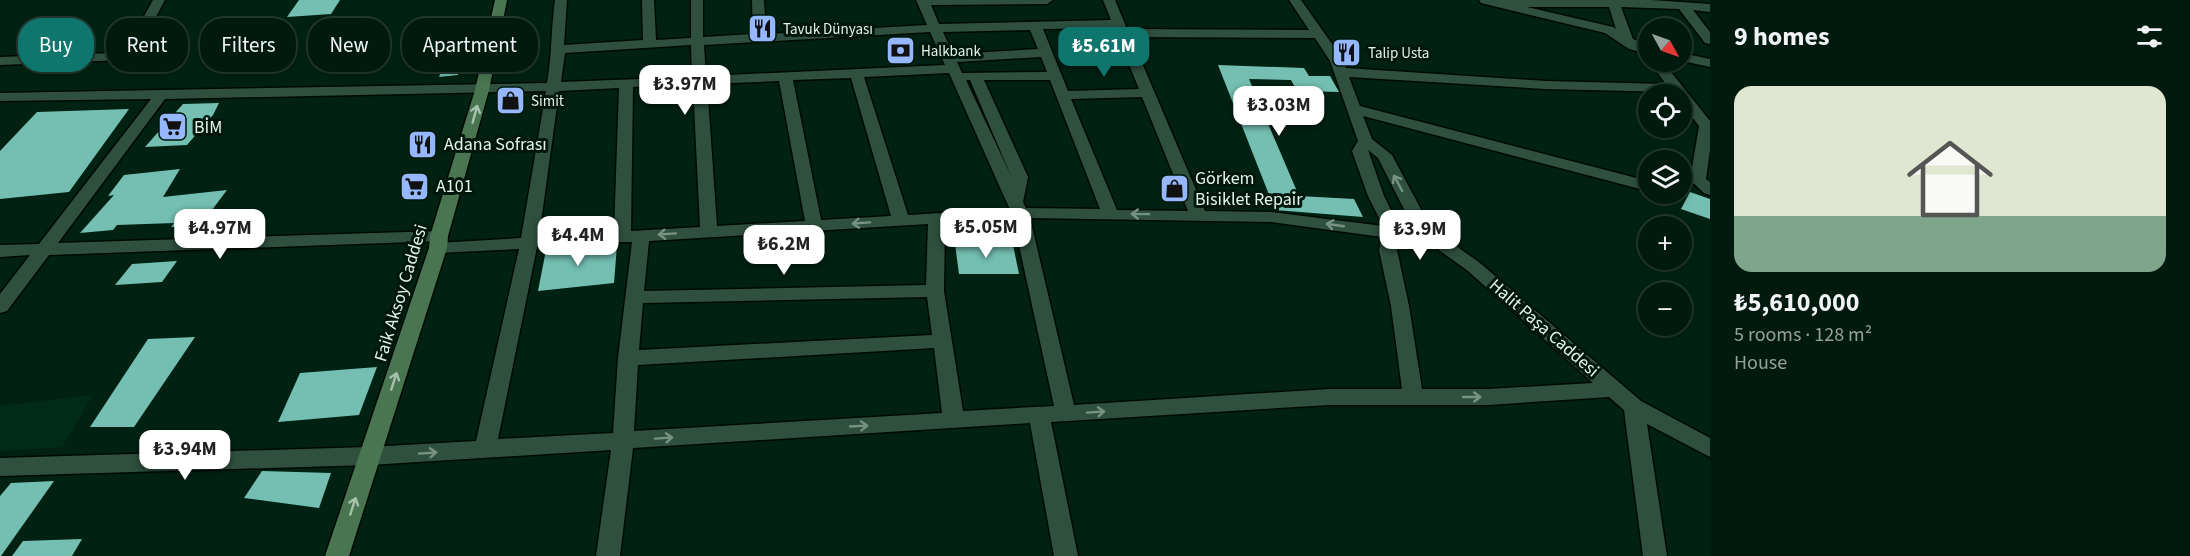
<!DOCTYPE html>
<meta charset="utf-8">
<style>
:root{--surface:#011a0e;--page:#0b2317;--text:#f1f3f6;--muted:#96a19e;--line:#23382e;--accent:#0f766e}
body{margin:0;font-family:"Source Sans 3",sans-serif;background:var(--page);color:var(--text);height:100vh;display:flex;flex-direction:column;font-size:22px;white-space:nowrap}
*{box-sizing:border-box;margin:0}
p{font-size:20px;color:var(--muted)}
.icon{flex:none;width:33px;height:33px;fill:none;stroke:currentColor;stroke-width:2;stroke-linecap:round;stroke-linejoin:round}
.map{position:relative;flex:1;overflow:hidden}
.panel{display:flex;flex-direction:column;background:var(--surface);width:480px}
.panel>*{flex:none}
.guide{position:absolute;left:18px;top:18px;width:570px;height:54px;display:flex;gap:12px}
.needle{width:39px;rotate:130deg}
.controls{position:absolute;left:1638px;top:18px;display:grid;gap:12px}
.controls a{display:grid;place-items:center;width:54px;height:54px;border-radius:50%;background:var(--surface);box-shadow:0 3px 9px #0003,0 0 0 2px var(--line);font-size:30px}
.price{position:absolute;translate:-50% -51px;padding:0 14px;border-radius:12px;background:#fff;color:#222;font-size:20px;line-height:39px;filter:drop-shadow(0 2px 3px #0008)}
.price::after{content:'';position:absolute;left:50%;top:36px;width:18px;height:14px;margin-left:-9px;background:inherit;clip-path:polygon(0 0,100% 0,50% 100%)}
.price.current{background:var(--accent);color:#fff}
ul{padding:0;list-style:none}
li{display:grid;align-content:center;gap:12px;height:318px;padding:0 24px}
li span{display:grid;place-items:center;height:186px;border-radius:18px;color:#555}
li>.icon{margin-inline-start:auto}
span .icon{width:108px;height:108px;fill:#fffc;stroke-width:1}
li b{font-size:26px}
h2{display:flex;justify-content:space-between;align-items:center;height:72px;padding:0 24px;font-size:26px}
.tag{padding:0 21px;border-radius:24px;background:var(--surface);box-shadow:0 3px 9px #0003,0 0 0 2px var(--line);font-size:21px;line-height:54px}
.tag.current{background:var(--accent);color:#fff}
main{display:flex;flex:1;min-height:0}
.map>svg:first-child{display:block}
.built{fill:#002b19}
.building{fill:#74bfb1}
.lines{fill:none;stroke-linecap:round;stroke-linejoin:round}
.street-casing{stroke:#000a03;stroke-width:3}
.secondary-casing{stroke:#000a03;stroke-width:3}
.street{fill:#2f503f;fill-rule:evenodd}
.secondary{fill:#497550;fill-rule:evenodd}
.oneway{stroke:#a5c2ac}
.oneway2{stroke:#779283}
.labels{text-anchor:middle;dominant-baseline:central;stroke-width:6;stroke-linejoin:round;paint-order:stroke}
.far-poi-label{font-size:15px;fill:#e2f5ea;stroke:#01170c;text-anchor:start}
.poi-label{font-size:18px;fill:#e2f5ea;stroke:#01170c;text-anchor:start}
.street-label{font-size:18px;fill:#e2f5ea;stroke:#01170c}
</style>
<main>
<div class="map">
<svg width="1710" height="556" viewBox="0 0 1710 556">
<rect width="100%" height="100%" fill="#012213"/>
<path class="built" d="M93,395L62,447L0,451V406Z"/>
<path class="building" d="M299,0H340L331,14L287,17Z
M472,37L458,75L439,77L454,38Z
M1218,65L1304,68L1309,76H1330L1339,92L1297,91L1291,80L1249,79L1299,196L1354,199L1363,217L1275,210Z
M219,103L213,115L187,145L145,147L183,104Z
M129,109L69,192L0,199V151L37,112Z
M180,169L163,197L227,190L200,226L171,227L174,223L117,225L113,230L80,233L114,195L108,196L124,175Z
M1690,192L1710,199V219L1681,209Z
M955,244L1013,245L1019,274H959Z
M617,245L614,283L538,291L546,250Z
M177,261L162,282L115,285L132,264Z
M195,337L134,427H90L148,339Z
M377,367L359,415L278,422L300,373Z
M262,471L331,473L319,508L244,498Z
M54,481L1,556H0V496L11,483Z
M82,539L72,556H12L23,541Z"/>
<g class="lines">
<defs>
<path id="street" d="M153,0H165L139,48L124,60L0,65V57L116,53L129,43Z
M555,0H567L564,45L643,40L642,0H654L656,40L691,38V0H703V37L753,34L752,0H764L766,34L927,25L916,0H1053L1047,4L931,5L939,24L1111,20L1103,0H1115L1127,29L1309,30L1289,0H1301L1344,61L1346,68L1546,81L1666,84L1649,62H1663L1710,121V150L1706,179L1710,182V195L1704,193L1690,180L1699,126L1682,104V94H1674L1672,92L1546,89L1349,77L1360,106L1648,181V189L1644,190L1363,116L1372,139L1392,155L1431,228L1480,263L1641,401L1710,438V457L1647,424L1667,556H1643L1624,410L1609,397L1488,405H1329L1051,422L1078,556H1054L1030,423L633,448L620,556H596L611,450L369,465L0,476V458L369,447L476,441L519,249L438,253L432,252L429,248L432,244L438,243L521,238L546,91L165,99L58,243L439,231L445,232L448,236L445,240L439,241L49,255L7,311L0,313V294L30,255L0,257V245L39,244L151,99L0,101V93L547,83C552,55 551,29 555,0ZM1114,28L1139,89L1068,91L1043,29ZM1030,30L1038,49L953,54L943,32ZM930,32L945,65L706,76L704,45ZM1131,37L1315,38L1330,61L1358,141L1352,151L1368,196L1383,226L1271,212L1205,211ZM691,45L692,77L561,82L565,53ZM1041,57L1047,72L962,73L957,62ZM949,73L1007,203L1010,209L908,215L864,77ZM851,78L891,216L821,220L793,80ZM966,80H970L1012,178ZM984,80H1050L1100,209L1026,208L1023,202L1028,177ZM779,81L805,221L717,226L707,84ZM693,85L700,227L631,231L633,87ZM619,88L614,232L539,237L559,91ZM1142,97L1188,211L1117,210L1071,99ZM1368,150L1378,158L1409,219L1396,220L1384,196ZM1013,218L1054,406L963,411L944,291L945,223ZM1030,218L1271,222L1382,237L1379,250L1391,306L1402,389H1329L1074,405ZM928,224L926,285L644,291L649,241ZM1406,229L1419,237H1414L1400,230ZM622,242H632L618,358L613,433L498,439L537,247ZM1398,243L1411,248L1432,245L1468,271L1593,383L1488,389H1422L1409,306L1397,250ZM927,297L932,335L639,350L643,303ZM934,348L942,413L634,431L638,365Z
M1479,0H1651L1710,4V12L1693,10L1710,32V44L1705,43L1679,9L1621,7L1633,39L1648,46V54L1629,49L1605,33L1481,3ZM1527,7H1609L1616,29L1613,27Z
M1682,53L1710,59V67L1682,61Z"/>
<path id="secondary" d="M495,0H507L489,90L448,236L447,248L349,556H325L429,248L430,236L475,90Z"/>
</defs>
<use href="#street" class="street-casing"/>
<use href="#secondary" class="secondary-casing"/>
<use href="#street" class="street"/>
<use href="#secondary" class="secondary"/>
</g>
<defs><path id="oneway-shaft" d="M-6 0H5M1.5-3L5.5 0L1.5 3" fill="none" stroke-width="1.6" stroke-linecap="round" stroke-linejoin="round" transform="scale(1.5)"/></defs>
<g class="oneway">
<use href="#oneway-shaft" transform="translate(475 114) rotate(-74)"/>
<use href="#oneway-shaft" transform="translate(394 381) rotate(-72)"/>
<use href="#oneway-shaft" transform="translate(353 506) rotate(-72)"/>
</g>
<g class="oneway2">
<use href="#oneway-shaft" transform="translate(1398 183) rotate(-118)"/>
<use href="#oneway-shaft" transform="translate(1140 214) rotate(-179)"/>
<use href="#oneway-shaft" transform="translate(861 223) rotate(176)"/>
<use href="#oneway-shaft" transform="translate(1335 225) rotate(-172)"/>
<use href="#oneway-shaft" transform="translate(667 234) rotate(176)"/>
<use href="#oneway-shaft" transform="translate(1472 397)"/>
<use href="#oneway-shaft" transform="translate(1096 412) rotate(-4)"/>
<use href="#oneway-shaft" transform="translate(859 426) rotate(-3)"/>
<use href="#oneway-shaft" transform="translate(664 438) rotate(-4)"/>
<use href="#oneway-shaft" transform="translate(428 453) rotate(-4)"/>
</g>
<defs>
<symbol id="restaurant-square" viewBox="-11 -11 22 22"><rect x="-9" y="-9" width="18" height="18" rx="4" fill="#94b7fd" stroke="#01170c"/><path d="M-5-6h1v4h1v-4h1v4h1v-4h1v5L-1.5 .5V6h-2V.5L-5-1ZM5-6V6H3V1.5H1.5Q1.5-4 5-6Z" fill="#111"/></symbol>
<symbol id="bank-square" viewBox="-11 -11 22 22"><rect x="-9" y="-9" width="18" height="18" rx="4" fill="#94b7fd" stroke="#01170c"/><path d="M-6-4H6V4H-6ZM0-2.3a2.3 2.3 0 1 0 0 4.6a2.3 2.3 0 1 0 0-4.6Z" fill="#111"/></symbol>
<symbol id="shop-square" viewBox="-11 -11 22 22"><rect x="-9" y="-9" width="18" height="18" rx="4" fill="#94b7fd" stroke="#01170c"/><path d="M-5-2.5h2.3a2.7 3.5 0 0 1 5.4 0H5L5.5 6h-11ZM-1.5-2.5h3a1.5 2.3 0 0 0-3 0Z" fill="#111"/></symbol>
<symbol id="supermarket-square" viewBox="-11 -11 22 22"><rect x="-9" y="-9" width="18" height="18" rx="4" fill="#94b7fd" stroke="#01170c"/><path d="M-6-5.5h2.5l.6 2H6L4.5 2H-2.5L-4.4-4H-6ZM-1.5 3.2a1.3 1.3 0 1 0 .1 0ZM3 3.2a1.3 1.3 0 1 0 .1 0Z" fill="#111"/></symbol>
</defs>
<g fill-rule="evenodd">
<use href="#restaurant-square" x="746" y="12" width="33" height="33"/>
<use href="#bank-square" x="884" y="34" width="33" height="33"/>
<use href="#restaurant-square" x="1330" y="36" width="33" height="33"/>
<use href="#shop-square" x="494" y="84" width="33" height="33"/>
<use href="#supermarket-square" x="156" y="110" width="33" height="33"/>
<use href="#restaurant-square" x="406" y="128" width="33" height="33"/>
<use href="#supermarket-square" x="398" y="170" width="33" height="33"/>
<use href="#shop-square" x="1158" y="172" width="33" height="33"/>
</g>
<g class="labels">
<g class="far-poi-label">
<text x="783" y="29">Tavuk Dünyası</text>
<text x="921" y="51">Halkbank</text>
<text x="1368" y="53">Talip Usta</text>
<text x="531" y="101">Simit</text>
</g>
<g class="poi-label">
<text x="194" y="127">BİM</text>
<text x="444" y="144">Adana Sofrası</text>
<text x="1195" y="178">Görkem<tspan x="1195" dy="21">Bisiklet Repair</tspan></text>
<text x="436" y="186">A101</text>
</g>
<g class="street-label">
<text transform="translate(401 293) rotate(-73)">Faik Aksoy Caddesi</text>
<text transform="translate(1544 328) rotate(41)">Halit Paşa Caddesi</text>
</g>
</g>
</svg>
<div class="controls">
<a><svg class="needle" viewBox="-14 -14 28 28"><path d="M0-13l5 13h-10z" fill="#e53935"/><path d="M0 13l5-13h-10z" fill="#96a19e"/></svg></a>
<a><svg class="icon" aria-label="locate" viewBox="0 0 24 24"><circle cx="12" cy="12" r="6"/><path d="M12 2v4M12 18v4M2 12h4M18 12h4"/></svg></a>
<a><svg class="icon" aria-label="layers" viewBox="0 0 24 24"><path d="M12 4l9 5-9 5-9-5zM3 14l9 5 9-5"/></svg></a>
<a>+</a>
<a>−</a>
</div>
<b class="price current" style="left:1104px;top:78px">₺5.61M</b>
<b class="price" style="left:685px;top:116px">₺3.97M</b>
<b class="price" style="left:1279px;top:137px">₺3.03M</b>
<b class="price" style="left:986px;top:259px">₺5.05M</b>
<b class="price" style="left:220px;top:260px">₺4.97M</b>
<b class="price" style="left:1420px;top:261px">₺3.9M</b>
<b class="price" style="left:578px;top:267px">₺4.4M</b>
<b class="price" style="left:784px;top:276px">₺6.2M</b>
<b class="price" style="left:185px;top:481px">₺3.94M</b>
<div class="guide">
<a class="tag current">Buy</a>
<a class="tag">Rent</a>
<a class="tag">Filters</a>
<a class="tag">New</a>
<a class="tag">Apartment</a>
</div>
</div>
<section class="panel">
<h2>9 homes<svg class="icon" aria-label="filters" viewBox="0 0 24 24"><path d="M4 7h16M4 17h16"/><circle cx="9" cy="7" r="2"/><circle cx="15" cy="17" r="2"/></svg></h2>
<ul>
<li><span style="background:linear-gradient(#dfe7d0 70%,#7fa58c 0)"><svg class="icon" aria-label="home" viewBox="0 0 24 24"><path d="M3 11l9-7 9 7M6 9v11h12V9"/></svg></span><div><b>₺5,610,000</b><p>5 rooms · 128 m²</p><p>House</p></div></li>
</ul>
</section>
</main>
